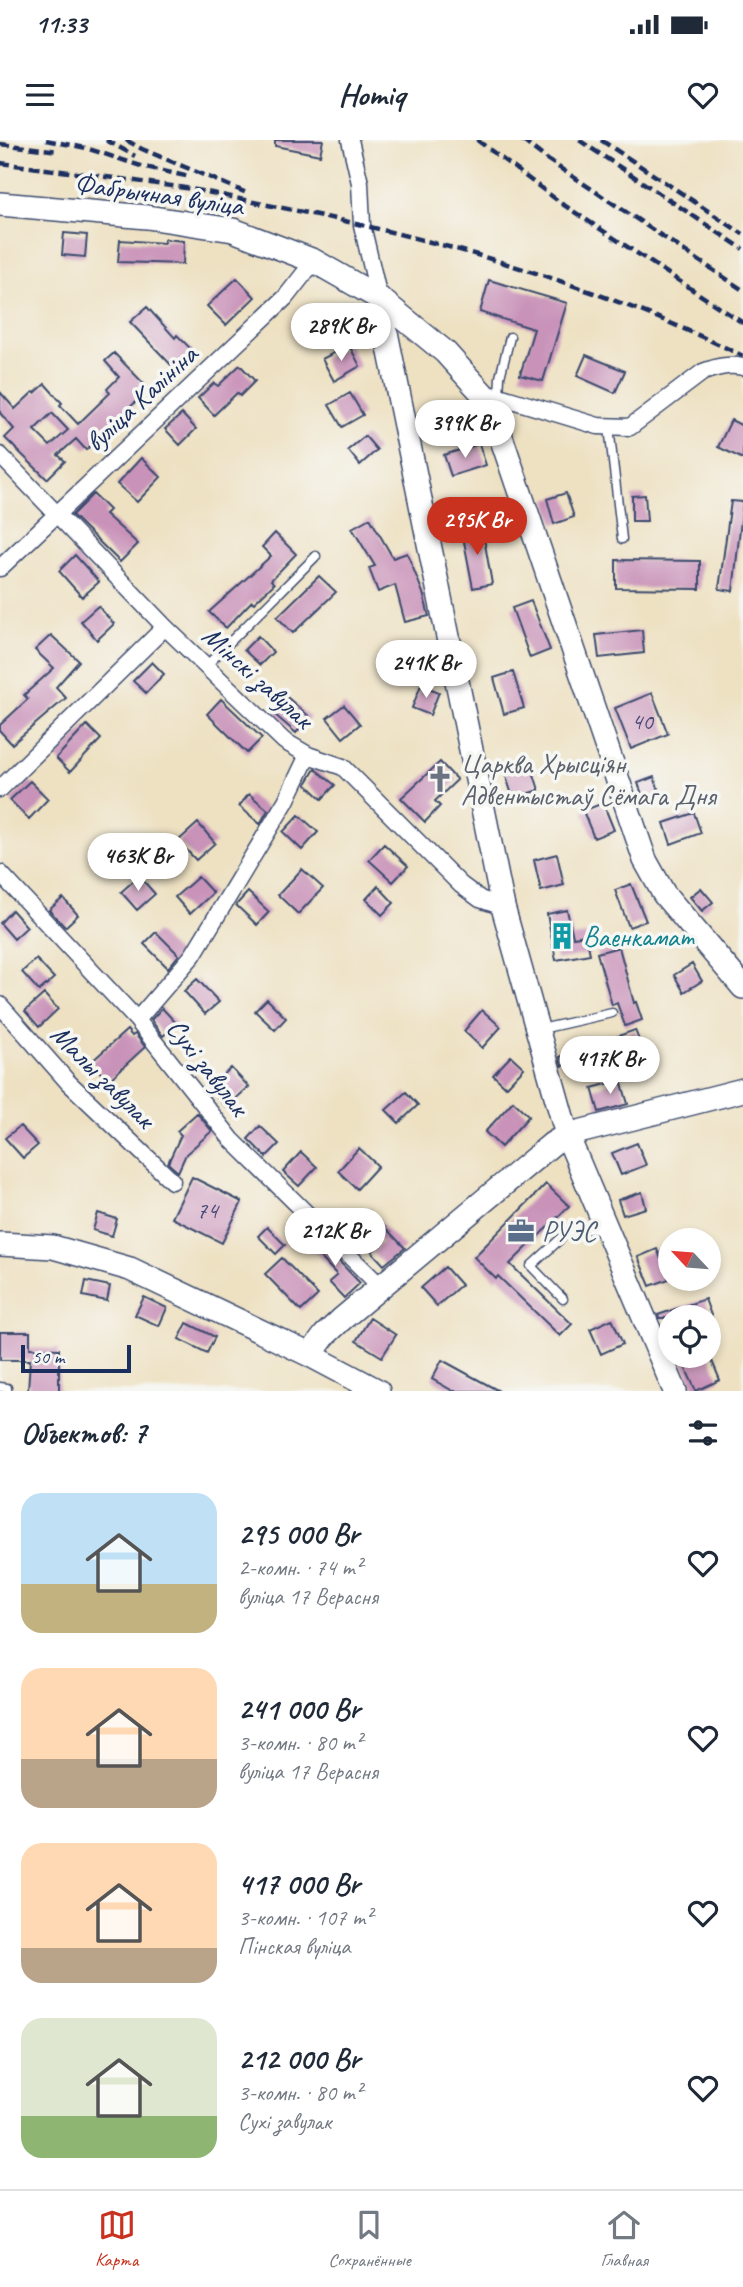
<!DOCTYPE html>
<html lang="ru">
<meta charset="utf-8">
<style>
:root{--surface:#fff;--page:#f6f6f7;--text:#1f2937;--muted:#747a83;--line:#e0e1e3;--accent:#c8321e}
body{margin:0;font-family:Caveat,sans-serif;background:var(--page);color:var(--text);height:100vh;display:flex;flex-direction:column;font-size:26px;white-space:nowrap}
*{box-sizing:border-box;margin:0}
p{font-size:23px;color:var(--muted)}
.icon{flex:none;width:38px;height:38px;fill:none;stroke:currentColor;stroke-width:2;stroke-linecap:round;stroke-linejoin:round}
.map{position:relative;height:1251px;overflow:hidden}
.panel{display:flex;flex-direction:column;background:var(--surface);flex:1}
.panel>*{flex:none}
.needle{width:46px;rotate:296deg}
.tools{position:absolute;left:658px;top:1088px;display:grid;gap:14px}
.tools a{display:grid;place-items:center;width:63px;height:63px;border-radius:50%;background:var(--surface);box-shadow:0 4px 10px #0003;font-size:35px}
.scale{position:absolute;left:21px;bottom:18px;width:110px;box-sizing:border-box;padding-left:7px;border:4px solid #1b2f5e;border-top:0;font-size:19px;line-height:24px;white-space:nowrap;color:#1b2f5e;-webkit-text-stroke:5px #f6f6f2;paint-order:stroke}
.price{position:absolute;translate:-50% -60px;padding:0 16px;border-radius:24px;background:#fff;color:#222;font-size:23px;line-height:46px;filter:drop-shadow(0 2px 4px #0008)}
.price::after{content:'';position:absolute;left:50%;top:42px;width:21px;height:16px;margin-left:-10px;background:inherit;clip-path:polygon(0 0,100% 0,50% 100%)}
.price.on{background:var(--accent);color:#fff}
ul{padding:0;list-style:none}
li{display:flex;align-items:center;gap:21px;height:175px;padding:0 21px}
li span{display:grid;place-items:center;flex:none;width:196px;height:140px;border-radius:21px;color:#555}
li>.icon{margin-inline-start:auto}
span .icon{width:84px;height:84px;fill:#fffc;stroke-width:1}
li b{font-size:30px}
h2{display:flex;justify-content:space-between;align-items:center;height:84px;padding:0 21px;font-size:30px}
.status{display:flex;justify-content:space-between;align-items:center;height:49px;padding:0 35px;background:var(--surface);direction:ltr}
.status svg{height:19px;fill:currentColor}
header{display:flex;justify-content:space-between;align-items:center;height:91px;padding:0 21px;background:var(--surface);font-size:32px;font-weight:600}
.menu{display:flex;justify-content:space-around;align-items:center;height:98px;border-top:2px solid var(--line);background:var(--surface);font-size:19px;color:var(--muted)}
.menu a{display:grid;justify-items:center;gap:4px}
.menu .on{color:var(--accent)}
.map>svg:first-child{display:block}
.building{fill:#c993b9;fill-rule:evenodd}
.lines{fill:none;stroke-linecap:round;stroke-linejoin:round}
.lane-casing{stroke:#3b4a6d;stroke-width:11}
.street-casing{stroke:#3b4a6d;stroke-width:19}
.secondary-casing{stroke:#3b4a6d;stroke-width:26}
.lane{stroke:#fff;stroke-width:8}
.street{stroke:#fff;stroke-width:16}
.secondary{stroke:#fff;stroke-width:23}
.rail{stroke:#1b2f5e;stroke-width:4.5;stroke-dasharray:10 5;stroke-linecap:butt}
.labels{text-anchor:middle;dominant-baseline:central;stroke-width:7;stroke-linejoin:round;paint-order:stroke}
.number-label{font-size:24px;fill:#464875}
.street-label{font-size:28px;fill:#1b2f5e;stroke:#f6f6f2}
.worship-label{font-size:28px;fill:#5b616d;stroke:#f6f6f2;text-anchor:start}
.culture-label{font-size:28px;fill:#0d838f;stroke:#f6f6f2;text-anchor:start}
.service-label{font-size:28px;fill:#4e5e75;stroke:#f6f6f2;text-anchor:start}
</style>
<div class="status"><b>11:33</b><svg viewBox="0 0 49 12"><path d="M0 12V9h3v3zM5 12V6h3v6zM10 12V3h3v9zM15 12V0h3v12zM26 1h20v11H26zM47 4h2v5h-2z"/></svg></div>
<header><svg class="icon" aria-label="menu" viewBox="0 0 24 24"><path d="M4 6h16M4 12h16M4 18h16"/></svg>Homiq<svg class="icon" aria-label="heart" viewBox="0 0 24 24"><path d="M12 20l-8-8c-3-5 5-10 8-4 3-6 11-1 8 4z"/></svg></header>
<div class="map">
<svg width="743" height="1251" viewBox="0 0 743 1251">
<rect width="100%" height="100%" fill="#f6f6f2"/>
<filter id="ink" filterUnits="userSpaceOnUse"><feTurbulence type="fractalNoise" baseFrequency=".0143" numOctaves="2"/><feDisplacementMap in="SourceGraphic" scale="14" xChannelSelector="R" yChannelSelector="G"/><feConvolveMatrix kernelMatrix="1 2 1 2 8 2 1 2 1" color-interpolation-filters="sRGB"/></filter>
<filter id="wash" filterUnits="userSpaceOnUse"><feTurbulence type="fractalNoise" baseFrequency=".00686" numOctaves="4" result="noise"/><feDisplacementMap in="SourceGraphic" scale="28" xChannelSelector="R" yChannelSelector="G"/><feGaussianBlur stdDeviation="1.57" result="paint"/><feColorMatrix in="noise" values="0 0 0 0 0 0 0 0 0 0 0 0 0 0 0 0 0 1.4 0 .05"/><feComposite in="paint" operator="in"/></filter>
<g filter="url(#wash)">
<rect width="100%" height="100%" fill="#eee1c2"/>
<g id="blocks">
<path class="building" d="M275,0H323L320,15L275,6Z
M64,93L87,95L85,117L62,115Z
M164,99L184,101L183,124L118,122L120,100L164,103Z
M237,138L255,157L226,185L207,166Z
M489,140L567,163L543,241L520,235L534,189L480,172Z
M147,167L175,198L177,195L193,211L175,229L130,182Z
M349,205L360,226L334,241L322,219Z
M114,213L149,249L86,310L76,299L58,315L65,321L47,339L5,298L14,289L0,273V252L15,269L33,252L35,253L45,244L62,263L60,265L78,284L110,253L107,249L119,237L105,221ZM52,273L68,290L50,306L34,290Z
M586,215L625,231L615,253L577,236Z
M240,225L255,241L240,256L237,253L214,275L198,258L214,243L218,246Z
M350,253L363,275L342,287L329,265Z
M182,274L196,289L180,305L165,289Z
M731,280L743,286V319L718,307Z
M365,296L377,310L360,325L348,310Z
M479,304L486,325L451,336L444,315Z
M141,318L161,337L137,362L117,344Z
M566,353L574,377L554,384L547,359Z
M93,354L109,370L105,374L138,404L120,422L72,375Z
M645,355L647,381H632V356Z
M731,361L743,362L733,451L719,449Z
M370,378L393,418L407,413L423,453L429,476L405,482L395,445L378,452L369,428L375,426L352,388Z
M482,387L492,444L473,448L462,391Z
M275,393L296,414L271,440L274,444L254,463L252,461L226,488L209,472L271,416L262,407Z
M75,415L99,442L82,457L59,431Z
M616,420L700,421V449L616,448Z
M319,436L336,452L293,493L277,477Z
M531,461L550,510L530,518L512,468Z
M98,466L114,484L97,500L81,481Z
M642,490L644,513L599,518L596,495Z
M51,495L79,521L56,547L66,558L12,604L0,591V585L28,559L24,555L54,528L35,510Z
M258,496L273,512L260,525L244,510Z
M152,522L164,534L146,553L133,541Z
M513,532L524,568L504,574L494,538Z
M421,545L439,552L430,575L412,568Z
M652,553L668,594L631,609L615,568Z
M288,558L310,577L296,593L274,574Z
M221,559L262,598L247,613L207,574Z
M344,565L360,584L343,598L327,578Z
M87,585L101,599L70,632L56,618Z
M440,622L457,640L435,661L440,666L425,682L401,658Z
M531,625L539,650L513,658L505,633Z
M315,629L335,645L322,659L306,644Z
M654,637L662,659L646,665L638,643Z
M30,641L48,659L29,679L10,660Z
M249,654L268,670L260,684L239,666Z
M603,663L614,690L594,698L583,671Z
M694,673L701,693L671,704L664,683Z
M299,675L318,692L302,710L283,692Z
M198,683L215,703L196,720L178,701Z
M384,704L408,726L393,742L369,720Z
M557,714L564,745L541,751L534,720Z
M302,729L323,748L298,774L278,755Z
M139,736L155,754L137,770L121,752Z
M198,737L213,753L190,774L175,757Z
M631,744L646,781L629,787L615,750Z
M378,746L394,763L382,775L366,759Z
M701,748L713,762L702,771L690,757Z
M248,752L269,772L257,785L236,765Z
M63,758L78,775L65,787L49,770Z
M12,770L27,787L14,799L0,783Z
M567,770L573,797L586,795L590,814L556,820L547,774Z
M156,792L179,815L168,828L144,804Z
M619,807L634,863L636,862L642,880L625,886L617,863L612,865L597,813Z
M36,819L54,838L39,851L22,832Z
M692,824L702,841L684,852L674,835Z
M197,839L219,862L205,874L184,851Z
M44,854L58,869L39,887L25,871Z
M267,859L286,878L275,890L255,871Z
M162,868L177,884L163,896L151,880Z
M482,870L501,887L482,908L464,891Z
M127,890L132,896L135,894L145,907L108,941L91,922Z
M635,890L642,908L594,925L591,918L562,926L560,917Z
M511,916L524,928L506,947L493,935Z
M231,928L249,947L226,967L209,948Z
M621,940L628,964L599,972L592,948Z
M406,952L418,965L399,983L386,970Z
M513,961L529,976L501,1007L485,992Z
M197,973L212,991L186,1014L178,1032L168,1023L181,995L177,991Z
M20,986L38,1005L23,1018L5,998Z
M260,986L279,1004L266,1017L248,999Z
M637,1003L646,1025L621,1035L612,1013Z
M359,1008L378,1026L357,1049L338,1031Z
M301,1012L317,1027L299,1046L283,1032Z
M192,1037L242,1062L222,1103L172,1078Z
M546,1044L569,1066L510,1124L572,1184L560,1196L498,1136L496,1139L474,1117Z
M642,1052L646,1068L623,1075L618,1060Z
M369,1071L405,1108L384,1125L372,1112L382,1102L360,1080Z
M98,1073L117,1079L112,1096L93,1090Z
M267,1087L285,1105L276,1114L258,1096Z
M313,1094L360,1143L344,1158L329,1142L337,1135L305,1101Z
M657,1109L669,1139L650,1146L638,1117Z
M282,1118L318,1155L301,1171L265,1134Z
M445,1127L461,1145L437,1166L421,1148Z
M86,1141L110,1146L107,1161L83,1156Z
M144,1157L167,1168L159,1186L135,1175Z
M705,1159L712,1178H659L658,1175Z
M370,1178L396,1195L382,1217L356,1201Z
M612,1179L623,1204L601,1214L590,1189Z
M187,1183L215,1197L207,1213L179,1199Z
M0,1192H30V1208L59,1209V1251H28L30,1220H0Z
M680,1216H710L720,1240L696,1251Z
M442,1220L473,1237L499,1251H453L432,1239Z"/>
</g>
</g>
<g filter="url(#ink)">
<use href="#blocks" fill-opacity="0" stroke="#3b4a6d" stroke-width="2"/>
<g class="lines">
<defs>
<path id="lane" d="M499,256L500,237L510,197
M609,287L622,399
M205,527L316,416
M541,889L612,873
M563,1159L531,1126L568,1092L605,1087
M0,1247L7,1248V1251"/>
<path id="street" d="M350,0L360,43L362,85L379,158
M483,254L499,256L598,286L630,287L703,232C717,227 728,224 743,227
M0,315L165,487L284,601L308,615L343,627L461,745L480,759L503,767
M0,428L285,158L314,121
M0,649L165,487
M0,733L137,880L232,1000L381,1147
M0,865L68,942L172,1041
M137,880L193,815L286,661L308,615"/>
<path id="secondary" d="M0,64L147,77L233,90L314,121L379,158L445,212L483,254L498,288L645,720L664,754L743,847
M379,158L503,767L567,995L675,1251
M0,1104L53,1107L130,1129L310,1215L378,1251
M310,1215L325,1195L342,1179L552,1004L567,995L743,950"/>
</defs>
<use href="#lane" class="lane-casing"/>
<use href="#street" class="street-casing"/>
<use href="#secondary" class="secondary-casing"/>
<use href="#lane" class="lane"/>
<use href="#street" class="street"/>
<use href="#secondary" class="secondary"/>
<path class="rail" d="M46,0L86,8L141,26L190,37
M106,0L135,16
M126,0L142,9L249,54
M477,0L561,63L743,183
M522,0L548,20L743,150
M579,0L743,109
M601,0L743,94
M0,4L59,11
M0,23C61,31 123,39 185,48C216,53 247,61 278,67C439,99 595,144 743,216"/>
</g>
</g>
<defs>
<symbol id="church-bare" viewBox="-9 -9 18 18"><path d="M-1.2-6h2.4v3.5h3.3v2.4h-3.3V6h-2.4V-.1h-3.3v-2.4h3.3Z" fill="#6b7280" stroke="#f6f6f2" stroke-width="2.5" paint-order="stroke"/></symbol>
<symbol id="building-bare" viewBox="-9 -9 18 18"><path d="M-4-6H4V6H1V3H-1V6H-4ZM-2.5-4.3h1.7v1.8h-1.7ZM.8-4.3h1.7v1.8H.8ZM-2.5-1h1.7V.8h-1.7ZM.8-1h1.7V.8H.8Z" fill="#0f9aa8" stroke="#f6f6f2" stroke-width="2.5" paint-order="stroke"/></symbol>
<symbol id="office-bare" viewBox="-9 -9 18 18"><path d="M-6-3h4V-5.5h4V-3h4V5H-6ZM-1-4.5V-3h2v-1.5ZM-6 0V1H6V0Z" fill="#5c6f8a" stroke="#f6f6f2" stroke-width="2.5" paint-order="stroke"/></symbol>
</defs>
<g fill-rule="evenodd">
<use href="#church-bare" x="421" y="620" width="38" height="38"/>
<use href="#building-bare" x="543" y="777" width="38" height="38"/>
<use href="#office-bare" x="502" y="1072" width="38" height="38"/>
</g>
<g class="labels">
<g class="number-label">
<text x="642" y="581">40</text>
<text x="207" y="1070">74</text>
</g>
<g class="street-label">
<text transform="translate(159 54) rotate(8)">Фабрычная вуліца</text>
<text transform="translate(141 258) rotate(-43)">вуліца Калініна</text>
<text transform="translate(258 537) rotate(42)">Мінскі завулак</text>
<text transform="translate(208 927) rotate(52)">Сухі завулак</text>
<text transform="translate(103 936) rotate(45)">Малы завулак</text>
</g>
<g class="worship-label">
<text x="461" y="623">Царква Хрысціян<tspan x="461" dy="32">Адвентыстаў Сёмага Дня</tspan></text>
</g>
<g class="culture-label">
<text x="583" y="796">Ваенкамат</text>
</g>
<g class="service-label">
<text x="542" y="1091">РУЭС</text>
</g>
</g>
</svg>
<div class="tools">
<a><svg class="needle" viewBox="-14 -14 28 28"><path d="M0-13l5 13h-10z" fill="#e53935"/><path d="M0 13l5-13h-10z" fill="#747a83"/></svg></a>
<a><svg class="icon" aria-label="locate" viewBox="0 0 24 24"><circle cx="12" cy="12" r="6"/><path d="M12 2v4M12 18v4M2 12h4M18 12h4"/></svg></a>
</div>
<div class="scale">50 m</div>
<b class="price" style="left:341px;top:223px">289K Br</b>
<b class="price" style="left:465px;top:320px">399K Br</b>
<b class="price on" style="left:477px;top:417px">295K Br</b>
<b class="price" style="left:426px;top:560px">241K Br</b>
<b class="price" style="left:138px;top:753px">463K Br</b>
<b class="price" style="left:610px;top:956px">417K Br</b>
<b class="price" style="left:335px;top:1128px">212K Br</b>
</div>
<section class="panel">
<h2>Объектов: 7<svg class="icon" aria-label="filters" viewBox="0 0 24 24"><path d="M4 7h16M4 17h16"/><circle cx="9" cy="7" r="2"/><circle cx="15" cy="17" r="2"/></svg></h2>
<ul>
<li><span style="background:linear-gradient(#bfe0f5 65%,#c2b280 0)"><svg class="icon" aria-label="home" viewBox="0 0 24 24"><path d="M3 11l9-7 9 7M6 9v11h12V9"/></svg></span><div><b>295 000 Br</b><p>2-комн. · 74 m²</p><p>вуліца 17 Верасня</p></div><svg class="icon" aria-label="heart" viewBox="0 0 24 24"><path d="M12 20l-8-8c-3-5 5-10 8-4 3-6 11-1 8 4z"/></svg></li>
<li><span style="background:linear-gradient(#ffd9b3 65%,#b9a48a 0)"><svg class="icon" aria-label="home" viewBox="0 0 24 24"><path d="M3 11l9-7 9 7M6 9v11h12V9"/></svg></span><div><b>241 000 Br</b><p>3-комн. · 80 m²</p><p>вуліца 17 Верасня</p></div><svg class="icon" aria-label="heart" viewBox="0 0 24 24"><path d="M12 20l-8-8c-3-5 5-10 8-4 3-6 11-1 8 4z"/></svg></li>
<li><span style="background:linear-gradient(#ffd9b3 75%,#b9a48a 0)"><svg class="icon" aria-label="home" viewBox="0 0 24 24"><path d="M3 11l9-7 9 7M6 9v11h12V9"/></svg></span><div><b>417 000 Br</b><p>3-комн. · 107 m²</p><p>Пінская вуліца</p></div><svg class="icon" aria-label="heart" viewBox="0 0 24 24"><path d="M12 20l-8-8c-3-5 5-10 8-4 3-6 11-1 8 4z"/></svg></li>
<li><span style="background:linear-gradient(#dfe7d0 70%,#8fb573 0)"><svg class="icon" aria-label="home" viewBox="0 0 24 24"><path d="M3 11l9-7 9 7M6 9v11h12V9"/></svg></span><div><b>212 000 Br</b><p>3-комн. · 80 m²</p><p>Сухі завулак</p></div><svg class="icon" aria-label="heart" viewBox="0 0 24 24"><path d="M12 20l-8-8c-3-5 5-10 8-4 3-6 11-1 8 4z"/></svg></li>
</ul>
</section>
<nav class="menu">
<a class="on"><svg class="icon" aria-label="map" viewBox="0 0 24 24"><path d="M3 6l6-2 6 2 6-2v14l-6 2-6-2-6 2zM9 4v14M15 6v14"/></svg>Карта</a>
<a><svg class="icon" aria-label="saved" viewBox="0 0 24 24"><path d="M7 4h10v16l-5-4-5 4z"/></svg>Сохранённые</a>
<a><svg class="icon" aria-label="home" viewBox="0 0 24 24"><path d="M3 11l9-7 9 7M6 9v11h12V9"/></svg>Главная</a>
</nav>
